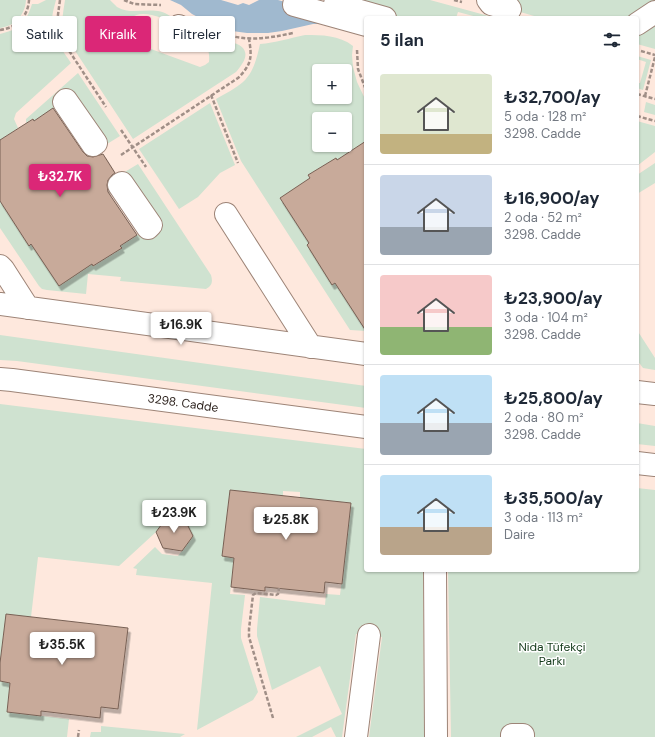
<!DOCTYPE html>
<html lang="tr">
<meta charset="utf-8">
<style>
:root{--surface:#fff;--page:#f2f2f3;--text:#1f2937;--muted:#747a83;--line:#e0e1e3;--accent:#db2777}
body{margin:0;font-family:"DM Sans",sans-serif;background:var(--page);color:var(--text);height:100vh;display:flex;flex-direction:column;font-size:15px;white-space:nowrap}
*{box-sizing:border-box;margin:0}
p{font-size:13px;color:var(--muted)}
.icon{flex:none;width:22px;height:22px;fill:none;stroke:currentColor;stroke-width:2;stroke-linecap:round;stroke-linejoin:round}
.map{position:relative;flex:1;overflow:hidden}
.sheet{position:absolute;left:364px;top:16px;width:275px;height:556px;display:flex;flex-direction:column;background:var(--surface);border-radius:4px;box-shadow:0 1px 3px #0004}
.sheet>*{flex:none}
.hud{position:absolute;left:12px;top:16px;width:292px;height:36px;display:flex;gap:8px}
.fabs{position:absolute;left:312px;top:64px;display:grid;gap:8px}
.fabs a{display:grid;place-items:center;width:40px;height:40px;border-radius:4px;background:var(--surface);box-shadow:0 1px 3px #0004;font-size:20px}
.price{position:absolute;translate:-50% -34px;padding:0 9px;border-radius:4px;background:#fff;color:#222;font-size:13px;line-height:26px;filter:drop-shadow(0 1px 2px #0008)}
.price::after{content:'';position:absolute;left:50%;top:24px;width:12px;height:9px;margin-left:-6px;background:inherit;clip-path:polygon(0 0,100% 0,50% 100%)}
.price.on{background:var(--accent);color:#fff}
ul{padding:0;list-style:none}
li{display:flex;align-items:center;gap:12px;height:100px;padding:0 16px}
li+li{border-top:1px solid var(--line)}
li span{display:grid;place-items:center;flex:none;width:112px;height:80px;border-radius:4px;color:#555}
li>.icon{margin-inline-start:auto}
span .icon{width:48px;height:48px;fill:#fffc;stroke-width:1}
li b{font-size:17px}
h2{display:flex;justify-content:space-between;align-items:center;height:48px;padding:0 16px;font-size:17px}
.pill{padding:0 14px;border-radius:4px;background:var(--surface);box-shadow:0 1px 3px #0004;font-size:14px;line-height:36px}
.pill.on{background:var(--accent);color:#fff}
.map>svg:first-child{display:block}
.green{fill:#cfe2d0;fill-rule:evenodd}
.water{fill:#a0b9cf}
.building{fill:#c8aa9a;stroke:#786155;filter:url(#shadow)}
.lines{fill:none;stroke-linecap:round;stroke-linejoin:round}
.minor-casing{stroke:#9d8477;stroke-width:24}
.path{stroke:#a08f87;stroke-width:2.5;stroke-dasharray:4 2;stroke-linecap:butt}
.minor{stroke:#fff;stroke-width:22}
.labels{text-anchor:middle;dominant-baseline:central;stroke-width:3;stroke-linejoin:round;paint-order:stroke}
.street-label{font-size:12px;fill:#281e19;stroke:#fff}
.park-label{font-size:12px;fill:#123918;stroke:#fff}
</style>
<div class="map">
<svg width="655" height="737" viewBox="0 0 655 737">
<defs>
<filter id="shadow"><feDropShadow dx="2.5" dy="4.5" stdDeviation="0" flood-color="#0004"/></filter>
</defs>
<rect width="100%" height="100%" fill="#fee8dd"/>
<path class="green" d="M0,0H26C25,15 15,26 0,28Z
M46,0H56C54,8 51,17 52,26C53,39 64,52 71,63L16,113L14,119L18,128L5,137L0,143V34C20,29 26,23 32,4H38Z
M65,0H110C112,2 115,5 117,7C133,17 154,4 170,16C174,19 176,23 179,26C171,24 169,21 162,18C156,16 149,14 143,14C130,14 121,26 130,37C133,41 136,43 140,45L200,67L205,65L209,62C210,49 207,44 196,38L201,31C209,33 214,37 221,40C226,41 232,42 237,44C252,51 244,63 236,72L133,139L66,37C60,24 63,14 65,0Z
M350,0H430L496,18H481L458,12L456,18H385Z
M503,0H655V12L637,18H541L510,9Z
M655,26V49L637,44V37Z
M305,35C322,35 339,35 353,46L352,55L353,67L357,82L366,101V141L337,160L336,158L308,175L310,178L280,198L309,243L307,245L332,284L335,283L362,324L366,322V331L350,330L241,161L216,99C225,94 236,88 243,82C254,72 257,57 260,44C275,43 290,38 305,35ZM319,71H345V97H319ZM319,119H345V145H319Z
M637,56L651,60L643,90L637,88V83H640L646,62L637,59Z
M78,73L120,136L99,149L66,100L34,121L32,119L26,123V119Z
M646,102L655,105V115L644,112Z
M210,103L235,165L220,173L198,197L179,209L139,149Z
M637,121L655,126V152L637,166Z
M655,163V183L637,194V175Z
M138,164L211,275C213,282 212,286 206,289L120,281L121,277L88,274L86,294L47,290L42,289L39,286L0,228V195L3,206L28,245L31,244L59,285L92,264L94,266L121,248L120,246L148,228L118,176Z
M637,330L655,358V370L643,368L637,360Z
M0,335L366,386V408L17,361L0,360Z
M0,404L366,449V570H423L424,737H369L382,637L356,634L342,737H336L331,727L312,737H296L342,714L320,666L272,690L257,636V629L260,597L325,605L326,594L340,595L351,503L300,498V492L283,491V497L254,492L230,490L222,556L234,558L230,594L245,595L241,629V638L258,692L253,700L197,730L212,583L136,575L137,569L133,568L155,547L162,554L178,556L193,536L185,520L167,517L156,532L119,566L38,557L31,617L6,615L0,663Z
M637,423L655,426V446L637,444Z
M637,488L655,490V737H451L448,570H637Z
M0,681L10,683L7,712L69,719L67,737H0Z
M101,726L185,734L180,737H90L91,732H101Z"/>
<path class="water" d="M170,0H221L238,5L243,3L249,5L259,0H278L361,23L313,24L282,31L268,33H247L232,31L211,24L192,14L181,5Z"/>
<path class="building" d="M53,108L83,152L87,156L93,157L103,154L115,173L112,175L108,180L107,185L108,192L137,235L120,246L122,248L93,266L92,264L59,286L31,244L29,246L0,201V140L33,119L34,121Z
M366,141V331L335,283L332,285L307,245L309,243L280,198L310,178L308,175L336,158L337,160Z
M230,490L351,503L342,584L325,582L324,593L265,587V591L231,587L234,558L222,556Z
M167,517L185,520L193,536L182,551L163,548L156,532Z
M6,614L128,628L118,709L101,707L100,718L41,711V716L7,712L10,683L0,681V663Z"/>
<g class="lines">
<defs>
<path id="minor" d="M295,0L294,5L366,25
M336,0L335,4L385,18
M488,0L491,4L510,9L503,0
M637,24L655,12
M179,26L184,29L191,31L187,35L176,29Z
M66,100L96,143L93,145L64,102Z
M122,183L151,225L148,228L119,185Z
M226,214L311,347
M0,266L3,269L28,308
M0,304L366,354
M0,379L12,380L366,427
M637,392L655,394
M637,463L655,465
M435,570L436,737
M356,737L369,635
M512,737V735H523V737"/>
</defs>
<use href="#minor" class="minor-casing"/>
<path class="path" d="M60,0C58,16 55,25 62,40L106,107
M124,0L134,4L161,5
M454,0L462,2
M0,30C16,28 28,17 29,0
M218,32C245,42 265,39 293,33
M357,50L358,69L366,90
M641,51L655,55
M637,94L655,99
M211,95L238,163
M645,96L655,57
M637,116L655,121
M121,130L146,167
M121,155L238,78C252,64 252,57 249,39
M273,718L249,637V629L253,595L256,593L276,595L278,594L279,588
M78,737L79,730"/>
<use href="#minor" class="minor"/>
</g>
<g class="labels">
<g class="street-label">
<text transform="translate(183 403) rotate(8)">3298. Cadde</text>
</g>
<g class="park-label">
<text x="552" y="647">Nida Tüfekçi<tspan x="552" dy="14">Parkı</tspan></text>
</g>
</g>
</svg>
<div class="fabs">
<a>+</a>
<a>−</a>
</div>
<b class="price on" style="left:60px;top:198px">₺32.7K</b>
<b class="price" style="left:181px;top:346px">₺16.9K</b>
<b class="price" style="left:174px;top:534px">₺23.9K</b>
<b class="price" style="left:286px;top:541px">₺25.8K</b>
<b class="price" style="left:62px;top:666px">₺35.5K</b>
<div class="hud">
<a class="pill">Satılık</a>
<a class="pill on">Kiralık</a>
<a class="pill">Filtreler</a>
</div>
<section class="sheet">
<h2>5 ilan<svg class="icon" aria-label="filters" viewBox="0 0 24 24"><path d="M4 7h16M4 17h16"/><circle cx="9" cy="7" r="2"/><circle cx="15" cy="17" r="2"/></svg></h2>
<ul>
<li><span style="background:linear-gradient(#dfe7d0 75%,#c2b280 0)"><svg class="icon" aria-label="home" viewBox="0 0 24 24"><path d="M3 11l9-7 9 7M6 9v11h12V9"/></svg></span><div><b>₺32,700/ay</b><p>5 oda · 128 m²</p><p>3298. Cadde</p></div></li>
<li><span style="background:linear-gradient(#c9d6e8 65%,#9aa5b1 0)"><svg class="icon" aria-label="home" viewBox="0 0 24 24"><path d="M3 11l9-7 9 7M6 9v11h12V9"/></svg></span><div><b>₺16,900/ay</b><p>2 oda · 52 m²</p><p>3298. Cadde</p></div></li>
<li><span style="background:linear-gradient(#f6c9c9 65%,#8fb573 0)"><svg class="icon" aria-label="home" viewBox="0 0 24 24"><path d="M3 11l9-7 9 7M6 9v11h12V9"/></svg></span><div><b>₺23,900/ay</b><p>3 oda · 104 m²</p><p>3298. Cadde</p></div></li>
<li><span style="background:linear-gradient(#bfe0f5 60%,#9aa5b1 0)"><svg class="icon" aria-label="home" viewBox="0 0 24 24"><path d="M3 11l9-7 9 7M6 9v11h12V9"/></svg></span><div><b>₺25,800/ay</b><p>2 oda · 80 m²</p><p>3298. Cadde</p></div></li>
<li><span style="background:linear-gradient(#bfe0f5 65%,#b9a48a 0)"><svg class="icon" aria-label="home" viewBox="0 0 24 24"><path d="M3 11l9-7 9 7M6 9v11h12V9"/></svg></span><div><b>₺35,500/ay</b><p>3 oda · 113 m²</p><p>Daire</p></div></li>
</ul>
</section>
</div>
